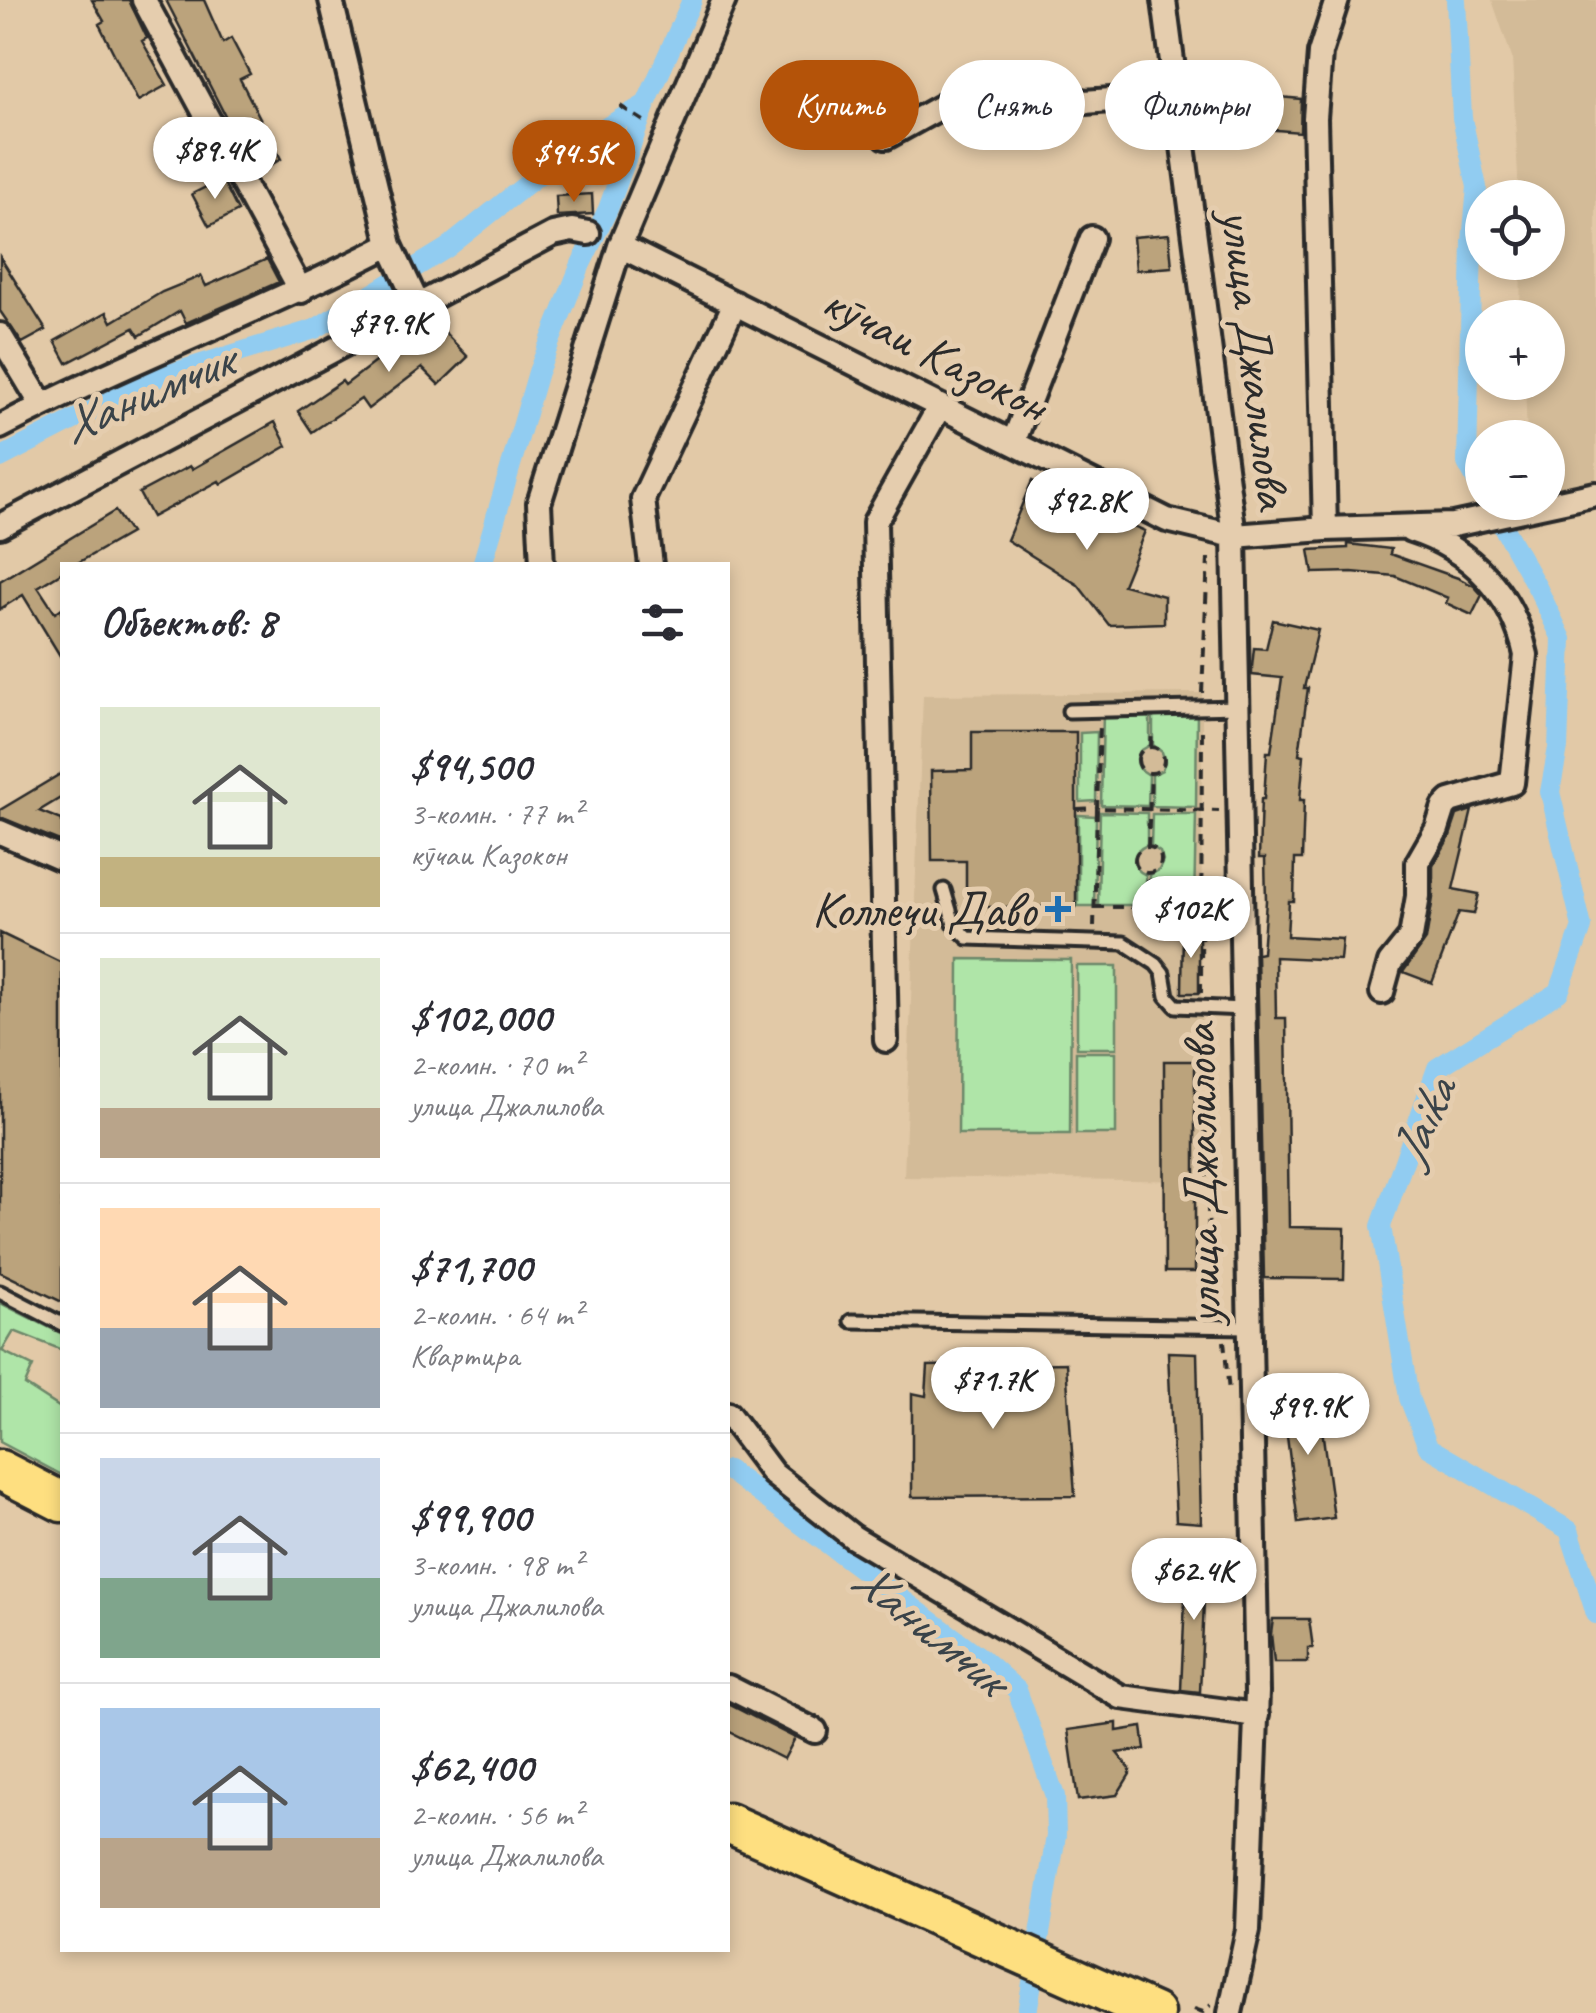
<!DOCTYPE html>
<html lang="ru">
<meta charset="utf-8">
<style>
:root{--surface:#fff;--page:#f2f2f3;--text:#2b2b33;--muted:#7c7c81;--line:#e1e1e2;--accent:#b45309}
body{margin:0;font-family:Caveat,sans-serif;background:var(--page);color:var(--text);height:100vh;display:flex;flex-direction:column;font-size:38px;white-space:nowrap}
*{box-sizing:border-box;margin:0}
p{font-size:32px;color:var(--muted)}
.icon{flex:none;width:55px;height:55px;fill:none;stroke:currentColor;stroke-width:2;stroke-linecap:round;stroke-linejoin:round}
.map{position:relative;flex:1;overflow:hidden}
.side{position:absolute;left:60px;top:562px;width:670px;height:1390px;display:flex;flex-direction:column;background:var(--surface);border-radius:0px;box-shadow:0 5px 15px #0003}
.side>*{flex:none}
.banner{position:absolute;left:760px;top:60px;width:685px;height:90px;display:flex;gap:20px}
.fabs{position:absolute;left:1465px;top:180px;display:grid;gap:20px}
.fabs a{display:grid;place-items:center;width:100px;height:100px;border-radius:50%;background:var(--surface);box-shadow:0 5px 15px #0003;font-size:50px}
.price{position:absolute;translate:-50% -85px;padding:0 22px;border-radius:35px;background:#fff;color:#222;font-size:32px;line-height:65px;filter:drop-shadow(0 2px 5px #0008)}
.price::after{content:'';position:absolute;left:50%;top:60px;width:30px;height:22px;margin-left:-15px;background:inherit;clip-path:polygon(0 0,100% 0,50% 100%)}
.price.selected{background:var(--accent);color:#fff}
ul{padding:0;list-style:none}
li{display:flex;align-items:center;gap:30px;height:250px;padding:0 40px}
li+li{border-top:2px solid var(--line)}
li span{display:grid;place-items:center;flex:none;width:280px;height:200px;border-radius:0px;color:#555}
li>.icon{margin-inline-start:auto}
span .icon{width:120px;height:120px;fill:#fffc;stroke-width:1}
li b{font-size:42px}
h2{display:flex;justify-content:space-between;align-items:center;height:120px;padding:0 40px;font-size:42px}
.tag{padding:0 35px;border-radius:45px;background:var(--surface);box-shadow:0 5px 15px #0003;font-size:35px;line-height:90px}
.tag.selected{background:var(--accent);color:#fff}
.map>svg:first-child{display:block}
.built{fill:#d3bb98}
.green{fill:#afe5a8;stroke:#6d886a;stroke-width:2.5}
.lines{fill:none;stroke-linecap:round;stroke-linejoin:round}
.canal{stroke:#91ccf1;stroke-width:20}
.building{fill:#bba37c;stroke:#2b2b2b;stroke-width:2.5}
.service-casing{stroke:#2b2b2b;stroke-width:19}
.minor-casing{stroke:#2b2b2b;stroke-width:30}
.trunk-casing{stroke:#2b2b2b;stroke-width:45}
.path{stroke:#2b2b2b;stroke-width:4;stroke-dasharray:10 8;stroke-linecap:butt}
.service{stroke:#e5cdae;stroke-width:11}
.minor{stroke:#e5cdae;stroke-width:22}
.trunk{stroke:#fedf80;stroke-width:38}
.poi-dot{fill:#1f6fb2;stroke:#e5cdae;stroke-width:4}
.labels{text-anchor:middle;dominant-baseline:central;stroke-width:10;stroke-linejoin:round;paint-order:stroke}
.street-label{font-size:50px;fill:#2b2b2b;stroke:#e5cdae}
.poi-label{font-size:50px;fill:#2b2b2b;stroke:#e5cdae;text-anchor:end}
.water-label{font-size:52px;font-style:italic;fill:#3a4349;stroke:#e5cdae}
</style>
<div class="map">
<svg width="1596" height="2013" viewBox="0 0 1596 2013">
<rect width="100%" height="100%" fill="#e2c9a7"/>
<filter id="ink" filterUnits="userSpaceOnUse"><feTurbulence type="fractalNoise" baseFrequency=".01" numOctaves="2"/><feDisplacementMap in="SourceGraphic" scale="20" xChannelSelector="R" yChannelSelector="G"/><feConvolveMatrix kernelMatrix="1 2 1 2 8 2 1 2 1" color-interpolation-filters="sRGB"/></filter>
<g filter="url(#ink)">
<path class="built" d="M1492,0H1596V480L1556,487L1548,483V438L1527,437L1525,383L1548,382V318L1520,317V315L1521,263L1548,262V198L1519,197L1512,58Z
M1202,693L1201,1181L904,1177L923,695Z"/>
<path class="green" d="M1197,709L1196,807L1152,806V775L1162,770L1165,761L1162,752L1153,745V711Z
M1150,711V745L1140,751L1137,759L1140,769L1149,775L1148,806L1101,805L1103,712Z
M1097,732L1096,801L1080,802V733Z
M1100,812L1147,813V845C1131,852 1130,868 1146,875V905H1098Z
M1152,814H1196L1194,905H1150V875L1159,870L1163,861L1160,852L1151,846Z
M1078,815L1096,816L1094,906H1078Z
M959,959L1071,960L1070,1134H958Z
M1077,966H1117V1048H1077Z
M1076,1052H1116V1134H1076Z
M0,1303L62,1334V1350L14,1331L2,1351L33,1366L25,1385L62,1409V1475L0,1442Z"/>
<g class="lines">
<path class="canal" d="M1456,0L1462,118L1477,187L1472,242L1467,463L1482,491
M0,458L153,379L315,329L447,248L576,145L646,104L692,0
M1489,502L1538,589L1562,639L1558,748L1550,792L1582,927L1559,992L1437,1068L1381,1226L1409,1398L1428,1447L1569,1530L1596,1614
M482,565L538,372L581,264L608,209L646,104
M728,1470L980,1657L1017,1690L1055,1796L1056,1836L1027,2013"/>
</g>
<path class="building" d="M92,0H129L147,38L142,41L167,85L138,101L99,24L104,21Z
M166,0H204L223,43L231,38L250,74L240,79L281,159L255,174Z
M1268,96L1301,99L1300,132L1265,129Z
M222,179L238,211L209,226L192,194Z
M592,194L593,214L557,216L556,196Z
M1169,234L1172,267L1136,270L1133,237Z
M0,257L46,330L22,343L0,311Z
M267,259L279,282L186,323L180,311L139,336L134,328L67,363L55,341L107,312L112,322L162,292L201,276L206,286Z
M432,319L468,357L439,385L422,368L368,409L361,399L312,432L298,411L342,381L345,385L392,349L395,353Z
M275,422L287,446L221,484L219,481L152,517L139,493L190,466L192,469Z
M1032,481L1145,531L1123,585L1164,596V623L1109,625L1078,585L1007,540Z
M115,511L130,533L74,565H62V572L38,587L55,613L62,608V659L23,595L0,609V581Z
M1348,544L1391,549L1390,554L1458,578L1474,586L1482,595L1472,615L1446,603L1448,598L1395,576L1352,572L1313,573L1309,550L1348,548Z
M1273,620L1318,630L1304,688H1308L1299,754L1304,755L1300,800H1304L1302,859H1295L1294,901H1289L1287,936L1342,939L1340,960L1275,957L1276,1018H1286L1289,1227L1345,1228L1344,1279L1264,1278L1257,954L1262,953L1266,901L1265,858H1259L1261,799H1264L1267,752H1271L1282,678L1252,675V667L1254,648L1266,649Z
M972,732H1076V907H966V861H932L931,771L972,770Z
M62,773V797L39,811L62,820V842L0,817V810Z
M1472,810L1453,889L1479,894L1474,914L1459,912L1432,983L1403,972L1426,940L1433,898V866L1450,836L1457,815Z
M1183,928H1199V993H1182Z
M0,933L62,963V1302L0,1272Z
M1164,1061H1195V1272H1165Z
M1168,1352L1197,1353L1201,1523L1176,1521Z
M1066,1363L1075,1496L912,1497V1393L926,1396L928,1366Z
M1317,1392L1334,1518L1298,1523L1282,1397Z
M1187,1554L1206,1555L1200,1692L1181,1690Z
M1273,1619H1309L1313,1648H1308V1662H1274L1271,1634Z
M728,1704L795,1738L784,1759L728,1731Z
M1117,1723V1731L1142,1727L1145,1749L1117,1753L1130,1769V1774L1117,1795L1078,1800L1068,1730Z"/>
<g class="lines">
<defs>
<path id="service" d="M1069,711L1237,707
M944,890L954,924L968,938L1124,943L1156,964L1163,973L1167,996L1176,1006L1243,1009
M0,1292L62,1324
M851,1321L1248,1327"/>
<path id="minor" d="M144,0L301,291
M1164,0L1234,536L1257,1692L1248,1930L1230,2013
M886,137L966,93L1017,87L1085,102L1176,95
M390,245L418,305
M620,246L1167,520L1234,536L1325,529L1453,525L1596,494
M0,335L42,405
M0,427C127,361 262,311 390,245L331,0
M1013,443L1092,238
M0,526L553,234L572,230L588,233
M1325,529L1315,118L1320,53L1337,0
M542,565L539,503L620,246L724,0
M651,565L643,499L735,303
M0,832L62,859
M1382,992L1390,963L1411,937L1418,896V862L1437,829L1444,807L1450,801L1512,783L1526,655C1513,594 1471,549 1411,530
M886,1040L875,522L940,406
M728,1414L773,1474L853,1537L1121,1697L1257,1715
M728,1687L815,1731"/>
<path id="trunk" d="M0,1470L62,1502
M728,1823L1154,2013"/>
</defs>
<use href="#service" class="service-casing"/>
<use href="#minor" class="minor-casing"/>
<use href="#trunk" class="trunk-casing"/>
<path class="path" d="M620,106L650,125
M1202,693L1208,558
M1138 760a13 13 0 1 1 26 0a13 13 0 1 1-26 0Z
M1151,747L1152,731
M1077,809L1097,808L1100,725
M1135 860a13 13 0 1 1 26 0a13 13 0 1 1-26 0Z
M1148,847L1151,773
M1094,907H1148V873
M1094,927L1097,808L1219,811
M1201,993L1202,723
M1202,1023L1209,1239L1220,1312
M1224,1341L1229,1392
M1194,2009L1203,2012L1211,2005"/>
<use href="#service" class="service"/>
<use href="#minor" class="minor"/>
<use href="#trunk" class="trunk"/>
</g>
</g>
<path class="poi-dot" d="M1053 894h10v10h10v10h-10v10h-10v-10h-10v-10h10z"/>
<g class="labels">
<g class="street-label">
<text transform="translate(935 353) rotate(27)">кӯчаи Казокон</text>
<text transform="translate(1256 359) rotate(83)">улица Джалилова</text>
<text transform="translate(1201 1174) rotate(-91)">улица Джалилова</text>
</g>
<g class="poi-label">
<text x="1036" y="909">Коллеҷи Даво</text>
</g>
<g class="water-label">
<text transform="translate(147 393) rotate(-23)">Ханимчик</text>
<text transform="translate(1423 1122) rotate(-66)">Jaika</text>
<text transform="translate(930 1628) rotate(39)">Ханимчик</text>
</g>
</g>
</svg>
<div class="fabs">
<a><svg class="icon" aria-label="locate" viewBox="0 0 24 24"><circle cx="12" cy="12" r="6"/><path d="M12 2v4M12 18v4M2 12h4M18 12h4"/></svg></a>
<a>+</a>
<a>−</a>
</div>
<b class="price" style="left:215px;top:202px">$89.4K</b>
<b class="price selected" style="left:574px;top:205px">$94.5K</b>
<b class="price" style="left:389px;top:375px">$79.9K</b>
<b class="price" style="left:1087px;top:553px">$92.8K</b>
<b class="price" style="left:1191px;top:961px">$102K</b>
<b class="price" style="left:993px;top:1432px">$71.7K</b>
<b class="price" style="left:1308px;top:1458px">$99.9K</b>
<b class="price" style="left:1194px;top:1623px">$62.4K</b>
<div class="banner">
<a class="tag selected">Купить</a>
<a class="tag">Снять</a>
<a class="tag">Фильтры</a>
</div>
<section class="side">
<h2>Объектов: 8<svg class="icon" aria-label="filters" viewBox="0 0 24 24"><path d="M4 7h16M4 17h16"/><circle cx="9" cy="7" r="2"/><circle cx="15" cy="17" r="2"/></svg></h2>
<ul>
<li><span style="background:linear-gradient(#dfe7d0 75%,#c2b280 0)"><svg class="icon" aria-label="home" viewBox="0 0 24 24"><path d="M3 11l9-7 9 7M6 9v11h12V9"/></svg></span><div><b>$94,500</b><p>3-комн. · 77 m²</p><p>кӯчаи Казокон</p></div></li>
<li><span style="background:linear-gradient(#dfe7d0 75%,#b9a48a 0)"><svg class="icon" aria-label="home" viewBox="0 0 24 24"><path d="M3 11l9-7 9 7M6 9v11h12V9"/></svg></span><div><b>$102,000</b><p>2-комн. · 70 m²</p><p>улица Джалилова</p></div></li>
<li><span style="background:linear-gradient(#ffd9b3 60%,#9aa5b1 0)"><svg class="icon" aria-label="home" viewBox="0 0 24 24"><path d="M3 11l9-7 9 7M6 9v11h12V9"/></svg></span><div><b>$71,700</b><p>2-комн. · 64 m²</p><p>Квартира</p></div></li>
<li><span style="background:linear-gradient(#c9d6e8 60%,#7fa58c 0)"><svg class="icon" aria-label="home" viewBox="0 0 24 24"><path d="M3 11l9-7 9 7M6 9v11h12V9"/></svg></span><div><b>$99,900</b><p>3-комн. · 98 m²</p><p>улица Джалилова</p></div></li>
<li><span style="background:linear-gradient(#a9c7e8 65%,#b9a48a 0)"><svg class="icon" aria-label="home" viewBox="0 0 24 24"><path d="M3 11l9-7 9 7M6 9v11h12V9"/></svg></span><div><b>$62,400</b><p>2-комн. · 56 m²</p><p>улица Джалилова</p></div></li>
</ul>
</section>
</div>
